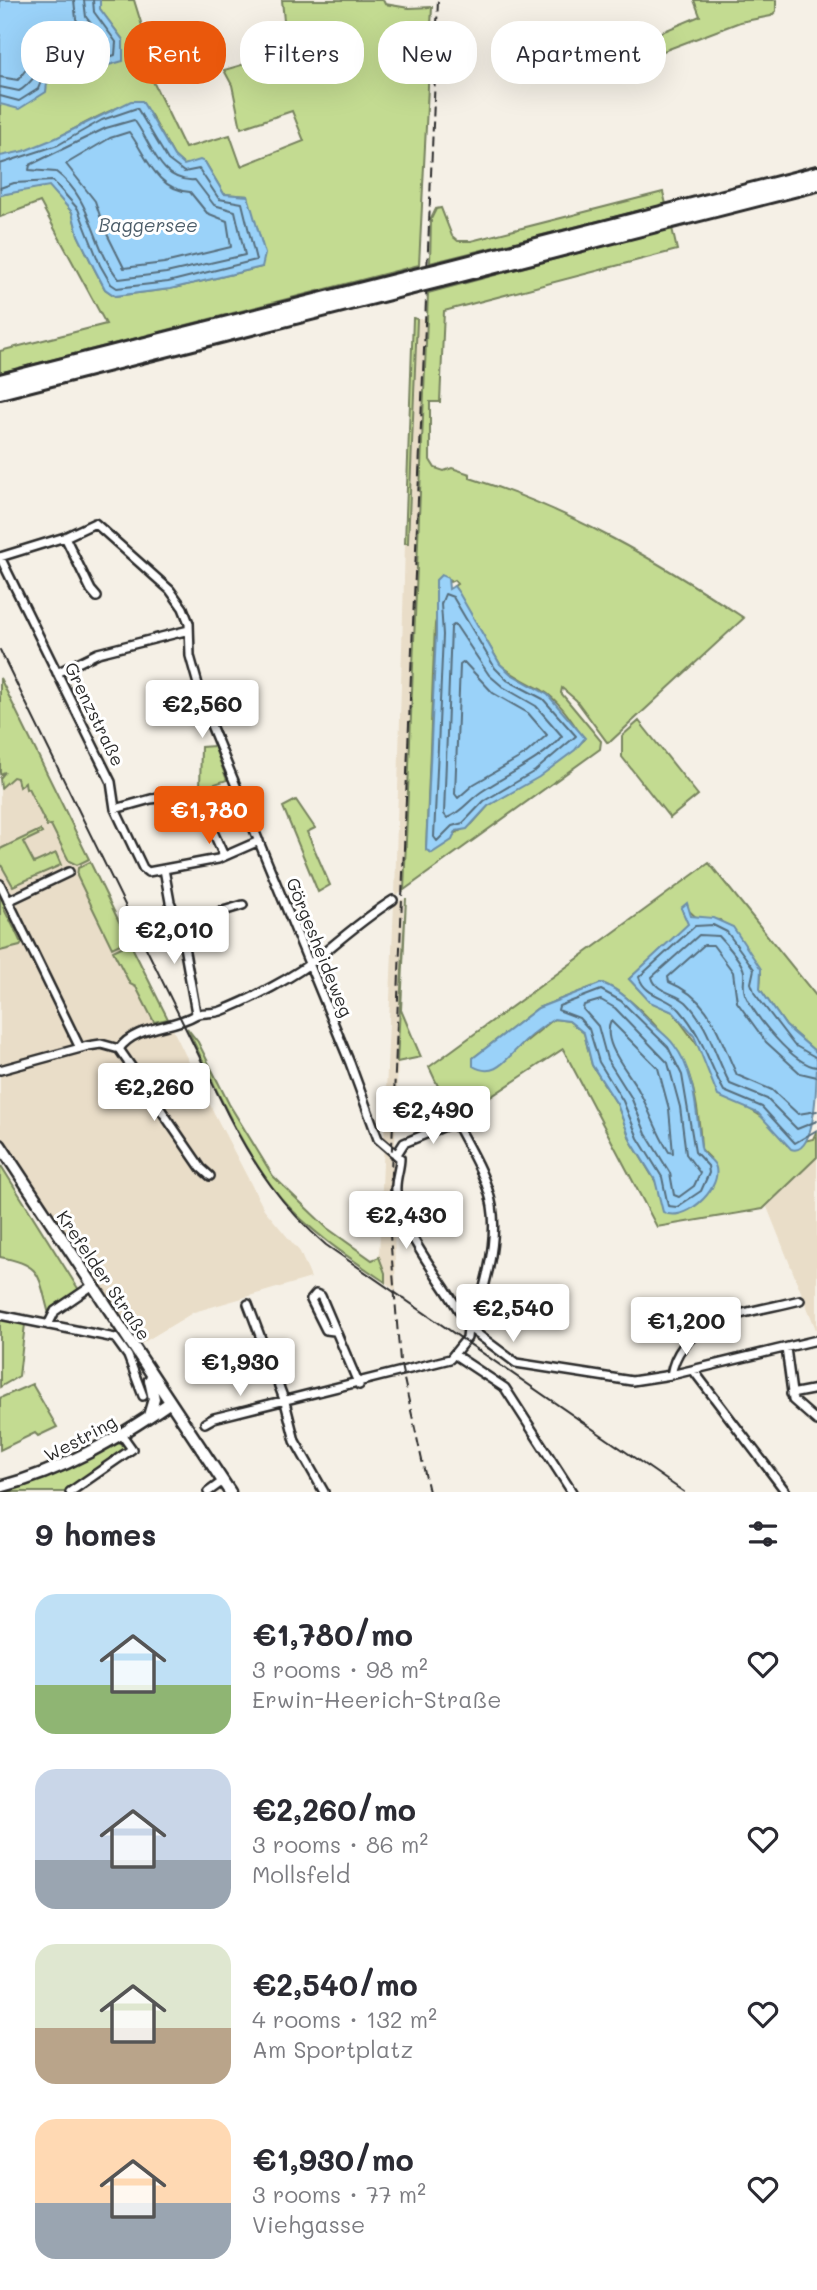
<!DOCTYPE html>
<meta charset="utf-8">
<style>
:root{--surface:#fff;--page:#f2f2f3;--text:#2b2b33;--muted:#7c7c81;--accent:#ea580c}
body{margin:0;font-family:Mali,sans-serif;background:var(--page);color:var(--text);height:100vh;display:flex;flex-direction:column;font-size:26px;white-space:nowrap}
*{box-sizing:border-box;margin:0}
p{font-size:23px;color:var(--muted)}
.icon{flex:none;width:38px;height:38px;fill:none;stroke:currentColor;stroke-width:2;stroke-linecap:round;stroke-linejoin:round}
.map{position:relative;height:1492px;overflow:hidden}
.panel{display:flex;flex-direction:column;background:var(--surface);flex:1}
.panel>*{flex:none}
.top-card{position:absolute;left:21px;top:21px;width:775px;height:63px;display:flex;gap:14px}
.price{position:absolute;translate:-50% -60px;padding:0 16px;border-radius:7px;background:#fff;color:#222;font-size:23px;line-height:46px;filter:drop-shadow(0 2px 4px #0008)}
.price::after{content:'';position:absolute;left:50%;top:42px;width:21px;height:16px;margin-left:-10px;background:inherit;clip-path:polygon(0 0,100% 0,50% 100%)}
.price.on{background:var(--accent);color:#fff}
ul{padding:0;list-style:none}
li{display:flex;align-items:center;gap:21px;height:175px;padding:0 35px}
li span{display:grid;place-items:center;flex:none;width:196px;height:140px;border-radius:21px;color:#555}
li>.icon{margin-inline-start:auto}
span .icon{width:84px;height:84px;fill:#fffc;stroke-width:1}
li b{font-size:30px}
h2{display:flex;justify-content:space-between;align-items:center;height:84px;padding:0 35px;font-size:30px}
.pill{padding:0 24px;border-radius:28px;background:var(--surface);box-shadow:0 7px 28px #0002;font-size:24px;line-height:63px}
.pill.on{background:var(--accent);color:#fff}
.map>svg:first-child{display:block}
.built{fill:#e9ddc8}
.green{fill:#c3db91;stroke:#77835e;stroke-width:2;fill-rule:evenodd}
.water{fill:#9ad2f9;stroke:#6e8fa7;stroke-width:2}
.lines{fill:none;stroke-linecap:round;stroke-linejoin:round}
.shore{stroke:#576e7d;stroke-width:2}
.minor-casing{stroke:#2b2b2b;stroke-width:12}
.secondary-casing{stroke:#2b2b2b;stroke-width:15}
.motorway-casing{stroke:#2b2b2b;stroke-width:18}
.minor{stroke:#fff;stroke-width:7}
.secondary{stroke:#fff;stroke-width:10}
.motorway{stroke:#fff;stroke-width:12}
.tram{stroke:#2b2b2b;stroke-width:2}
.rail{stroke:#2b2b2b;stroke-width:2;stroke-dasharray:10 5;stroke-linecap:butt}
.motorway-bridge-casing{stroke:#2b2b2b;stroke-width:18;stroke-linecap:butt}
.motorway-bridge{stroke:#fff;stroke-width:12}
.labels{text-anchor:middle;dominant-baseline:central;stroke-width:6;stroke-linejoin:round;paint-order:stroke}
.street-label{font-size:18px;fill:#2b2b2b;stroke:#fff}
.water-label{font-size:19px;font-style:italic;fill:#4c5d69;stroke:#fff}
</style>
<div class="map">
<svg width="817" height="1492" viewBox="0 0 817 1492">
<rect width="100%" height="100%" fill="#f5f0e6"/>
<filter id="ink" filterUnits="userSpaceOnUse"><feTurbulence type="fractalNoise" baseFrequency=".0143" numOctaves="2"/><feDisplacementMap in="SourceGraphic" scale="14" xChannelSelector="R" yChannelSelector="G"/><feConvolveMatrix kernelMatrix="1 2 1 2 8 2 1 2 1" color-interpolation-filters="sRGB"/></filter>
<g filter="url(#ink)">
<path class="built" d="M417,319H428L404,890L395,895L405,543H409Z
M0,678L214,1113L264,1209L300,1252L311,1278L194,1312L139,1345L0,1134V951L20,946V941L15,930L17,927L14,928L9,919L12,916L8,918L3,907L0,892Z
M404,899L393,1197L396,1291L385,1282V1273L379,1257L394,904Z
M817,1157V1332L767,1207Z"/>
<path class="green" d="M100,0H134L155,68L148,71L185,148L230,135L241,166L304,141L292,111L241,128L232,85L224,70L287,52L282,0H383L385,4L409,8L432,7L419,265L0,373V351L106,324L40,202L0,217V195L49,185L72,212L78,235L94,268L105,289L115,296L170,289L262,267L248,196L224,194L205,162L184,165L174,156L151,115L128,104C90,115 35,158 0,156V104L47,83L62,73L84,72L123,40L100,9Z
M694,0H776V11L771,16L740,22L637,61L631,45L700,16Z
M663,192L666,204L430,263L431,219L436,209L441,208L452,236L458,241H471Z
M672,228L677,250L444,311L440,402H430V460L435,468L444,471L452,468L470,474V478C570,509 658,561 744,618L611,741L607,742L576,700L562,688L561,693L601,741L600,749L404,890L428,293ZM448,578L450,582L454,580L457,584L454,586L500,664C513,676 527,682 542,690C559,700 574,723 584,740L549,769L488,806L472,824L426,850L435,624Z
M413,318L417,319L408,543H405Z
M0,678L89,859L77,865L69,861L51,825L47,826L28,788L26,789L25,782L19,787L17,778L13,777L1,788L0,778L5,772L0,774Z
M639,721L698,795L670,818L622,757V736Z
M214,746L227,780L200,789L201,747Z
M296,800L315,828L307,832L330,885L318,892L283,807Z
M40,830L42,833L23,842L34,863L56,853L61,865L13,886L0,863V849Z
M90,862L128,940L112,948L77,876L78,868Z
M709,863L817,997V1053L786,1026L760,989L761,973L720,920L698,919L688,910L689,924L629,979L651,1002L673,1012L740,1103L767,1120L787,1145L813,1139L817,1130V1157L763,1209L657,1227L563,1049L457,1119L452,1116L429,1067ZM602,983C630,993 679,1047 689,1075C697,1098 700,1125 701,1149L710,1158L657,1184L631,1141L617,1104L592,1065L584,1033L569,1021L554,1019L519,1047L473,1058L538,1008Z
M0,892L7,905L3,907L8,917L12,916L10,920L14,928L17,927L15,930L20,941H24L20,946L0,951Z
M406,898L401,1010L421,1057L397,1062Z
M130,943L168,1019L154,1022L136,987L130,984L113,951Z
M187,1028L198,1042L229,1104L273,1176L327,1228L372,1260L379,1257L385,1273V1282C348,1257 310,1232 281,1198C240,1148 215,1085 187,1028Z
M0,1164L79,1290L49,1314C38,1275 43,1265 0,1257Z
M0,1317L25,1324L19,1376L0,1387Z
M32,1384L57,1427L38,1436L35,1433L0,1450V1398Z
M117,1443L124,1445L125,1450L67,1492H0L51,1476Z"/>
<path class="water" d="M0,0H100V9L123,40V61L84,72L62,73L47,83L46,92L19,109L0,104Z
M131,101H142L174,156L184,165L200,160L205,162L224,194L248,196L265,254L262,267L170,289L115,296L105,289L94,268L78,235L72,212L49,186L0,195V156L24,151L56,138Z
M441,575L448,578L449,589L454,586L459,593L500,664L511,674L548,695L585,738L575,750L539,777L488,806L467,829L456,831L452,840L432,853L426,850L436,634V580Z
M687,903L691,916L713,918L733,927L761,969L760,989L786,1026L817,1053C817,1075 817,1158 791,1149L758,1113L718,1096L694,1036L673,1012L650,1002L629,979L688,924L681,908Z
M602,983C622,991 633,1003 647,1019C655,1028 667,1035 674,1045C696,1073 696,1114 701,1147C702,1157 714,1158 716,1168C721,1191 683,1224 663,1212L655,1180L631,1141L617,1104L592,1065L584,1033L569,1021L554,1019C543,1026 527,1038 519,1047C506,1059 495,1079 473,1066V1058L538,1008Z"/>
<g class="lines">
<path class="shore" d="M0,77L18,80L30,64L49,50L89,43V39L76,19L74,0
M0,87L19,91C34,83 38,65 56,59C71,53 89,55 106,49L107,44L86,17L84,0
M0,96L19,101L38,89L42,79L58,67L83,65L115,55L116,42L94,12L93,0
M134,120C152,143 159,183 195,180L214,205L235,211L245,255L166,273L119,279C91,246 94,200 56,172L29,170L30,165L106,128Z
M129,132C147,156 155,189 190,192L207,213L227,221L231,247L164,263L124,268L104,228L95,201L66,164L110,138Z
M0,164L58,145L102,120L137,108L168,160L184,172L199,169L219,199L242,203L256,260L168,282L117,288L111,284L100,265L78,209L53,181L14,183L0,188
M445,594L453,597L495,668L507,680L543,699L576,736L535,771L484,801L463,823L452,826L437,841L434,837L443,635L441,604Z
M455,624L489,675L503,687L536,706L562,736C541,761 508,773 481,792C468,801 462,812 447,818L444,814L451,627Z
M464,662L493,693L528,713L547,735L524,755L474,784L458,798L455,794L460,665Z
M601,990L621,1001L668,1047L682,1075L695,1152L708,1166L709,1173L701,1191L677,1207L668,1206L662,1177L638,1138L623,1101L599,1062L589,1029L579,1018L558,1010L559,1006Z
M601,1000L615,1008L668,1063L680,1107L686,1154L700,1173L694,1186L679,1197L674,1195L670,1173L646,1134L631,1097L607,1059L598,1026L583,1009L584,1005Z
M611,1021L658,1068L669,1109L673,1153L669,1152C656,1132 650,1111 639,1091C630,1073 600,1043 611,1021Z
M817,1058L794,1045L755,994L751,983L754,969L727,932L713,925L695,926L639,977C645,997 668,996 680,1010C703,1036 708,1062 724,1091L762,1107L795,1143L817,1130
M817,1067C793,1065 754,1015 745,994C742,986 745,980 744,972C743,962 726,944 719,936L699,935L652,977C656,993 675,992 686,1002C709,1025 715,1056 730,1084L767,1099L797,1129L817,1121
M817,1077L800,1073L766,1042L737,1002L733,972L713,945H704L668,977L669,982C713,1000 718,1036 737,1075L772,1090L798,1114L817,1111"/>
<defs>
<path id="minor" d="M65,537L91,590L97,597
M0,557L65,537L95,523L170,590L183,608L189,623L190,656L206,713L350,1063L378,1139L400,1158C400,1169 395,1179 396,1191C401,1237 448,1285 468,1327L467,1338L450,1359L214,1418L205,1423
M0,557L111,782L115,809L143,868L148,872L218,859L259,841
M57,673L98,653L189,630
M115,809L151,799L196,794L224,856
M164,869L170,902L180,924L196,1013
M0,884L80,1048
M8,901L69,872
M180,924L243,905
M119,1049C136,1025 172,1029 195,1015C200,1012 213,1014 221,1011C250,1000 296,976 320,956C344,936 366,917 393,900
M0,1070L88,1046L101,1044L119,1049L201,1168L210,1176
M397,1154L404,1143L455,1122C468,1147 487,1177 492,1206C498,1241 485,1297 468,1327
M248,1304L285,1402L295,1441L324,1492
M0,1315L115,1338L128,1356L143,1396
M48,1325L55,1311L93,1285
M468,1327L516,1363L632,1381L671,1375L817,1340
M334,1331L326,1330L311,1300L316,1294L321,1296L359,1385
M786,1348L793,1400L817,1421
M455,1355L505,1388L572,1492
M693,1370L786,1492
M671,1375C681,1316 752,1313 800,1300
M791,1394L817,1389
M70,1492L132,1449L122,1435
M208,1492L223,1481"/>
<path id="secondary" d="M0,1145L230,1492
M149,1416L154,1399L150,1380
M0,1487C64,1470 115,1440 169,1403"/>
<path id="motorway" d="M439,270L817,173
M441,280L817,184
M0,381L410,277
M0,392L409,288"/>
</defs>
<use href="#minor" class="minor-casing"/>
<use href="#secondary" class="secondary-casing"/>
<use href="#motorway" class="motorway-casing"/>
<use href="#minor" class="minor"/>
<use href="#secondary" class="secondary"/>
<use href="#motorway" class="motorway"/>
<path class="tram" d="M0,650L228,1115C254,1166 283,1208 326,1245L684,1492"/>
<path class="rail" d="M429,1492L400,1361L389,1222L438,0"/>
<defs>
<path id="motorway-bridge" d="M410,277L439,270
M409,288L441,280"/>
</defs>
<use href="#motorway-bridge" class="motorway-bridge-casing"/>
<use href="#motorway-bridge" class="motorway-bridge"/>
</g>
</g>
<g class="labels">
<g class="street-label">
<text transform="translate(95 714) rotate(64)">Grenzstraße</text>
<text transform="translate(320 947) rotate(68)">Görgesheideweg</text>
<text transform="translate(104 1275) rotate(56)">Krefelder Straße</text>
<text transform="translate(80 1438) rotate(-28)">Westring</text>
</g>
<g class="water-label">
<text x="148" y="224">Baggersee</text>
</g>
</g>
</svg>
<b class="price" style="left:202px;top:740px">€2,560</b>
<b class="price on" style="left:209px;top:846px">€1,780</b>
<b class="price" style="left:174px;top:966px">€2,010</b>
<b class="price" style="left:154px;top:1123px">€2,260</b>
<b class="price" style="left:433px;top:1146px">€2,490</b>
<b class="price" style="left:406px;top:1251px">€2,430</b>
<b class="price" style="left:513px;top:1344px">€2,540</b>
<b class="price" style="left:686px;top:1357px">€1,200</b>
<b class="price" style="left:240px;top:1398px">€1,930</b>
<div class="top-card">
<a class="pill">Buy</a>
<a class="pill on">Rent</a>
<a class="pill">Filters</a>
<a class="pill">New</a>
<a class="pill">Apartment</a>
</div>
</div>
<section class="panel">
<h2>9 homes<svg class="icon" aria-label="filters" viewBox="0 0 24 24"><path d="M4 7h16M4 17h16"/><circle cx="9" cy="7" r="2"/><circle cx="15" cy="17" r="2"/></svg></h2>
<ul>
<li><span style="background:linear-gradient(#bfe0f5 65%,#8fb573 0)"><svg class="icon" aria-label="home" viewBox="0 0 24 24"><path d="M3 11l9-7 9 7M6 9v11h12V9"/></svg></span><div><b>€1,780/mo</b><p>3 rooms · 98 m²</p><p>Erwin-Heerich-Straße</p></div><svg class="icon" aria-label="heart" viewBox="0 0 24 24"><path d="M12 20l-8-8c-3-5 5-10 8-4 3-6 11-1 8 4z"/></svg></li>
<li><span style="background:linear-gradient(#c9d6e8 65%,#9aa5b1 0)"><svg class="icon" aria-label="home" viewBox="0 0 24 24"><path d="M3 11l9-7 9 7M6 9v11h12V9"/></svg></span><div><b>€2,260/mo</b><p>3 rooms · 86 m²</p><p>Mollsfeld</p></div><svg class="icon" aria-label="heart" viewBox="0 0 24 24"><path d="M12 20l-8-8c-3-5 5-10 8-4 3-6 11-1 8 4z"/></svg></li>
<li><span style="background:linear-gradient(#dfe7d0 60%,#b9a48a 0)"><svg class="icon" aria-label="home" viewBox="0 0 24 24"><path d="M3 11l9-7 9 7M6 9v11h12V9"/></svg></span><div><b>€2,540/mo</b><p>4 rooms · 132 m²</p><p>Am Sportplatz</p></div><svg class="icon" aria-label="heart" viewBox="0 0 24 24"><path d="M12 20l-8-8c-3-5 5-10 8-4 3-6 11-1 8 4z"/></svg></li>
<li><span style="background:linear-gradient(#ffd9b3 60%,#9aa5b1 0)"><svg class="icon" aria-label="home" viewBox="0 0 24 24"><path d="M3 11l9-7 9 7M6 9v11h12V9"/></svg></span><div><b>€1,930/mo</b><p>3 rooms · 77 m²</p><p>Viehgasse</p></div><svg class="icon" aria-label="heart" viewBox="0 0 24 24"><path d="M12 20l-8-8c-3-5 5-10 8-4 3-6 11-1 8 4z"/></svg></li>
</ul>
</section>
